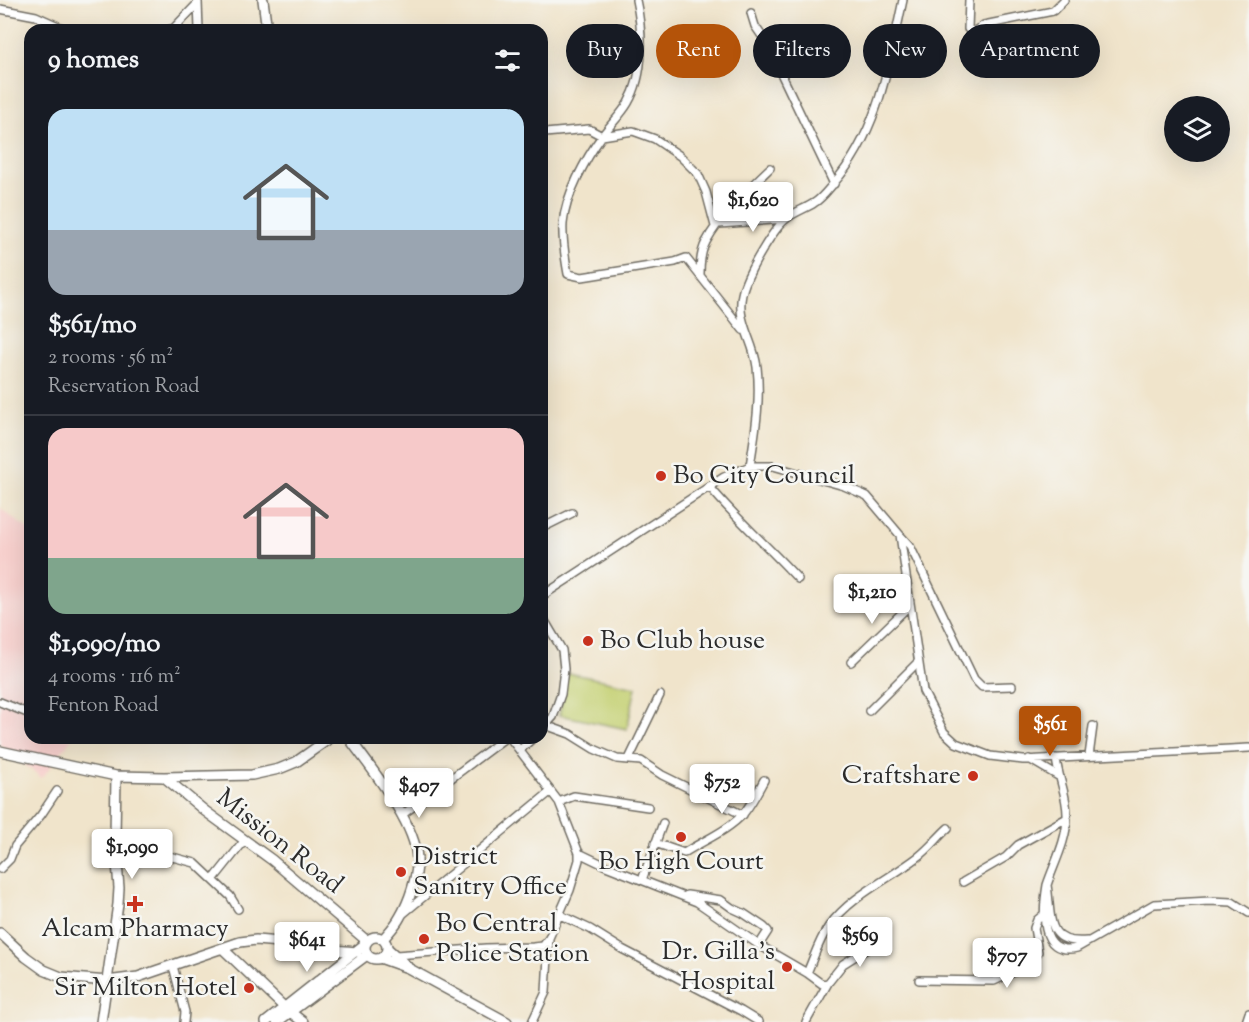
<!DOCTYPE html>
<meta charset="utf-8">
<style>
:root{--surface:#171b24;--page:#20242c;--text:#f1f3f6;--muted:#9ea1a6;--line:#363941;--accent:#b45309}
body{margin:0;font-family:"Sorts Mill Goudy",serif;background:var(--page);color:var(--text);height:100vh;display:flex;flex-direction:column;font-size:22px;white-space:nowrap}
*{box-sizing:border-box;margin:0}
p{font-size:20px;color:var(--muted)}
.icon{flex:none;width:33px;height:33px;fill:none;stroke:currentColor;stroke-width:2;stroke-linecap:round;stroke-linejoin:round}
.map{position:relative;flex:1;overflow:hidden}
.side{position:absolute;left:24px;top:24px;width:524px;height:720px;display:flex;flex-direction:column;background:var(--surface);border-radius:18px;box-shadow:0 6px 24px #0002}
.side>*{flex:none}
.guide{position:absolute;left:566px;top:24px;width:570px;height:54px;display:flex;gap:12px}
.buttons{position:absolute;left:1164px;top:96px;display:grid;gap:12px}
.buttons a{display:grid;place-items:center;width:66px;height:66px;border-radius:50%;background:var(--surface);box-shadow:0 6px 24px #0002;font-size:30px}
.price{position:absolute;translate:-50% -51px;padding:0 14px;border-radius:6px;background:#fff;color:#222;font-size:20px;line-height:39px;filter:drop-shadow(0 2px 3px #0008)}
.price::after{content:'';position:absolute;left:50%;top:36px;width:18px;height:14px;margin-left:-9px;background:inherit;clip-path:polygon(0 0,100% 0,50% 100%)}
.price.on{background:var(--accent);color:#fff}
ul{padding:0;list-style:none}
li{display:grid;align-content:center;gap:12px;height:318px;padding:0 24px}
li+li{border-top:2px solid var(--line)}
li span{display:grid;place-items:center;height:186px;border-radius:18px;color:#555}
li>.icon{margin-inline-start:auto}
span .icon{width:108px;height:108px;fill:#fffc;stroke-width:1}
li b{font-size:26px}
h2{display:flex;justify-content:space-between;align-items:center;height:72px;padding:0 24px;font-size:26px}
.pill{padding:0 21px;border-radius:27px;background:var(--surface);box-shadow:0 6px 24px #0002;font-size:21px;line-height:54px}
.pill.on{background:var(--accent);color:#fff}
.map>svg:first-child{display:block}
.built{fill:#f7d0cd}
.green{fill:#c4d072;stroke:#787e4e;stroke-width:1.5}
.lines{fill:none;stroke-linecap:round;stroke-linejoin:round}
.street-casing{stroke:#706c63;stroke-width:10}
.secondary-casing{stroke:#706c63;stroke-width:12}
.street{stroke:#fff;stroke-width:7}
.secondary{stroke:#fff;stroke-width:9}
.poi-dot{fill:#c8321e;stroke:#f6f6f2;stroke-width:2}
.labels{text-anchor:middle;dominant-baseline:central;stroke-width:5;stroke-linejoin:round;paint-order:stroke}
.poi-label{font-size:26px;fill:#2b2b2b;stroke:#f6f6f2;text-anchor:start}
.street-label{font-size:26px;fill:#2b2b2b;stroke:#f6f6f2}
</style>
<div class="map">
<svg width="1249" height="1022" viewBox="0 0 1249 1022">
<rect width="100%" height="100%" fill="#f6f6f2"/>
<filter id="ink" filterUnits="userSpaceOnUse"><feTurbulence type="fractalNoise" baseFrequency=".0167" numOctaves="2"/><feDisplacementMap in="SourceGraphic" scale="12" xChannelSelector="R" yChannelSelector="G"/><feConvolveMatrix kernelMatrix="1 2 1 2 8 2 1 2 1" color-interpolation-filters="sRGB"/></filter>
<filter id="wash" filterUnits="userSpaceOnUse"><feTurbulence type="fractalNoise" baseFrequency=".008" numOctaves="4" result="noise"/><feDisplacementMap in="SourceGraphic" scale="24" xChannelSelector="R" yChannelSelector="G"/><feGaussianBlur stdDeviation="1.35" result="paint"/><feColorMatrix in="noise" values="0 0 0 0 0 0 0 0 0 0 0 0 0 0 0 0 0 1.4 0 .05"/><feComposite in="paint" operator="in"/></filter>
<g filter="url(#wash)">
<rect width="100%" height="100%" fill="#f0e4cb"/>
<path class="built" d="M0,508L30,531V738H72L42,778L0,745Z"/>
<path class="green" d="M568,673L636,687L627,729L559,715Z"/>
</g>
<g filter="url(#ink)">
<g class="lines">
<defs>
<path id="street" d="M636,0C643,32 645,74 628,103C621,115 610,125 602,136C586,158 565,196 563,224C562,240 565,257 568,274L582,277L675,262L686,258L743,330
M969,0L968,29L975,31L984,25L1053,11L1064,0
M198,2L199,30
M0,9L36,16L67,30
M751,13L755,26L766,42L834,184
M168,30L174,28L198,3
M542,132L545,133L589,129L602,136L633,131L655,139L680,156L698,174L706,192L715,226
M719,224L786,219
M700,274C700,264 701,251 706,242C720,215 748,189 770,168
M750,466C755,433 761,401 757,367C753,336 732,318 745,284C751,268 773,229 786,219C794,212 805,209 814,203C821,199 827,191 833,184C878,134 889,64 903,0
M709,486C736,519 769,547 798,579
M542,528L572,513
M900,535L910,546L974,679L982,687L1012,686
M542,596L724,477L750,466H773L844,486L867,496L900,535L923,691L944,732L956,743L990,756L1023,760L1249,748
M542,616L562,650L564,669L561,694L553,717L542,729
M851,662L910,605
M0,702L30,714
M869,711L918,662
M545,725L570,734L594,749L617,759L641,761L662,775L743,815
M510,738L559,802L579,853V860L570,890L549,938L546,992L532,1022
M520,750L533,738
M1089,756L1093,726
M629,759L660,695
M1029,759L1058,776
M559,802L574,796L648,807
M402,815L505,738
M115,837L128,841L150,851L195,863L230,896L238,909
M655,843L684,853C704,840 728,831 744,813C752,803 758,791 764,780
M579,853L606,866L697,902L759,945L807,973L822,984L828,983
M0,869L10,859L15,846L41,815L57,791
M213,880L245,840
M642,880L663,823
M963,882L1006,857L1018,845L1067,818
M1047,885C1054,864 1067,840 1067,817C1068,797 1058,778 1056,758
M687,895L721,900L732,908L743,913L764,927L768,931L759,945
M404,913L550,792
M560,915L590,929L622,949L741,1011L759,1022
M1087,941C1045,945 1052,917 1047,885C1043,909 1038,957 1077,948L1154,904L1210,901L1232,902L1249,913
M396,955L486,948L533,947L543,946L549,938
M173,966L185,1012L184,1022
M807,973C814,957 819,940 829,926C852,895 888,880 918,857C929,849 938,837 948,828
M919,980L994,981L1027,966L1033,961L1038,952L1034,928L1037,920L1043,915
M806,1022L828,983L843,964L881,940
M1246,1022L1249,1013"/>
<path id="secondary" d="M263,0L267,30
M349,738C370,767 416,823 417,859C418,876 409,902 400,917C396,925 389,932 383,939
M0,751L116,776L164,777L252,775L279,769L296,762L330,738
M164,777L205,811L272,860L367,941
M0,933L26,957L44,970L61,977L107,981L138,977L240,942L256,940L302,944L334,950L357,952
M365 948a11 11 0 1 1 22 0a11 11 0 1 1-22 0Z
M222,948L284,1007L303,1022
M387,948L407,966
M380,958L408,968L507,1022
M101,1022L118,904L119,888L115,837L116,776
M266,1022L365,944
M277,1022L367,955"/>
</defs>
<use href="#street" class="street-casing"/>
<use href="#secondary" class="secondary-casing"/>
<use href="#street" class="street"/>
<use href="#secondary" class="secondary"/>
</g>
</g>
<g class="poi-dot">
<circle cx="661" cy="476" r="6"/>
<circle cx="588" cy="641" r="6"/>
<circle cx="973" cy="776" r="6"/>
<circle cx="681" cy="837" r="6"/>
<circle cx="401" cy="872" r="6"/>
<path d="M132 895h6v6h6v6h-6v6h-6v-6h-6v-6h6z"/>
<circle cx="424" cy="939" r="6"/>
<circle cx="787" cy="967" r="6"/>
<circle cx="249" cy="988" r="6"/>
</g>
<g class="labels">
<g class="poi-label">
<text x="673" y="476">Bo City Council</text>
<text x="600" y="641">Bo Club house</text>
<text x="961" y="776" text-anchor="end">Craftshare</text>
<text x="413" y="857">District<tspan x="413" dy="30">Sanitry Office</tspan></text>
<text x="681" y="862" text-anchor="middle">Bo High Court</text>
<text x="436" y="924">Bo Central<tspan x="436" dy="30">Police Station</tspan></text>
<text x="135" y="929" text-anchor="middle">Alcam Pharmacy</text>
<text x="775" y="952" text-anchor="end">Dr. Gilla's<tspan x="775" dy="30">Hospital</tspan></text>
<text x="237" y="988" text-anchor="end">Sir Milton Hotel</text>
</g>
<g class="street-label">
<text transform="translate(279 842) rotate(38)">Mission Road</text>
</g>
</g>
</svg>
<div class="buttons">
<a><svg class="icon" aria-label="layers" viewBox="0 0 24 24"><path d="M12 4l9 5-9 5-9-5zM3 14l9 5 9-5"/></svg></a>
</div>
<b class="price" style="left:753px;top:233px">$1,620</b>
<b class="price" style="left:872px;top:625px">$1,210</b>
<b class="price on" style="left:1050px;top:757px">$561</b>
<b class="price" style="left:722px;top:815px">$752</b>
<b class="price" style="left:419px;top:819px">$407</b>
<b class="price" style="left:132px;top:880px">$1,090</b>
<b class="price" style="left:860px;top:968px">$569</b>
<b class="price" style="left:307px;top:973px">$641</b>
<b class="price" style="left:1007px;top:989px">$707</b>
<div class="guide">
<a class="pill">Buy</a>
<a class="pill on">Rent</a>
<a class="pill">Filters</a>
<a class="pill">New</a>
<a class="pill">Apartment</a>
</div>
<section class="side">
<h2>9 homes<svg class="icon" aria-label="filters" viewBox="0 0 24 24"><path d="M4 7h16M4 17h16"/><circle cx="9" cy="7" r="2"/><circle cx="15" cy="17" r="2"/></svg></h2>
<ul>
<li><span style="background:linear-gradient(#bfe0f5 65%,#9aa5b1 0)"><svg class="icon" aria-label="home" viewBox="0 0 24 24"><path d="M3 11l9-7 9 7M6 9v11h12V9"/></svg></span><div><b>$561/mo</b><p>2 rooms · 56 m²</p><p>Reservation Road</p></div></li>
<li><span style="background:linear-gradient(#f6c9c9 70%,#7fa58c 0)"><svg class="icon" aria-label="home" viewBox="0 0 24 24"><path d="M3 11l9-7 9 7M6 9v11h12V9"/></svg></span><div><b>$1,090/mo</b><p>4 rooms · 116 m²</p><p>Fenton Road</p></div></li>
</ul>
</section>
</div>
